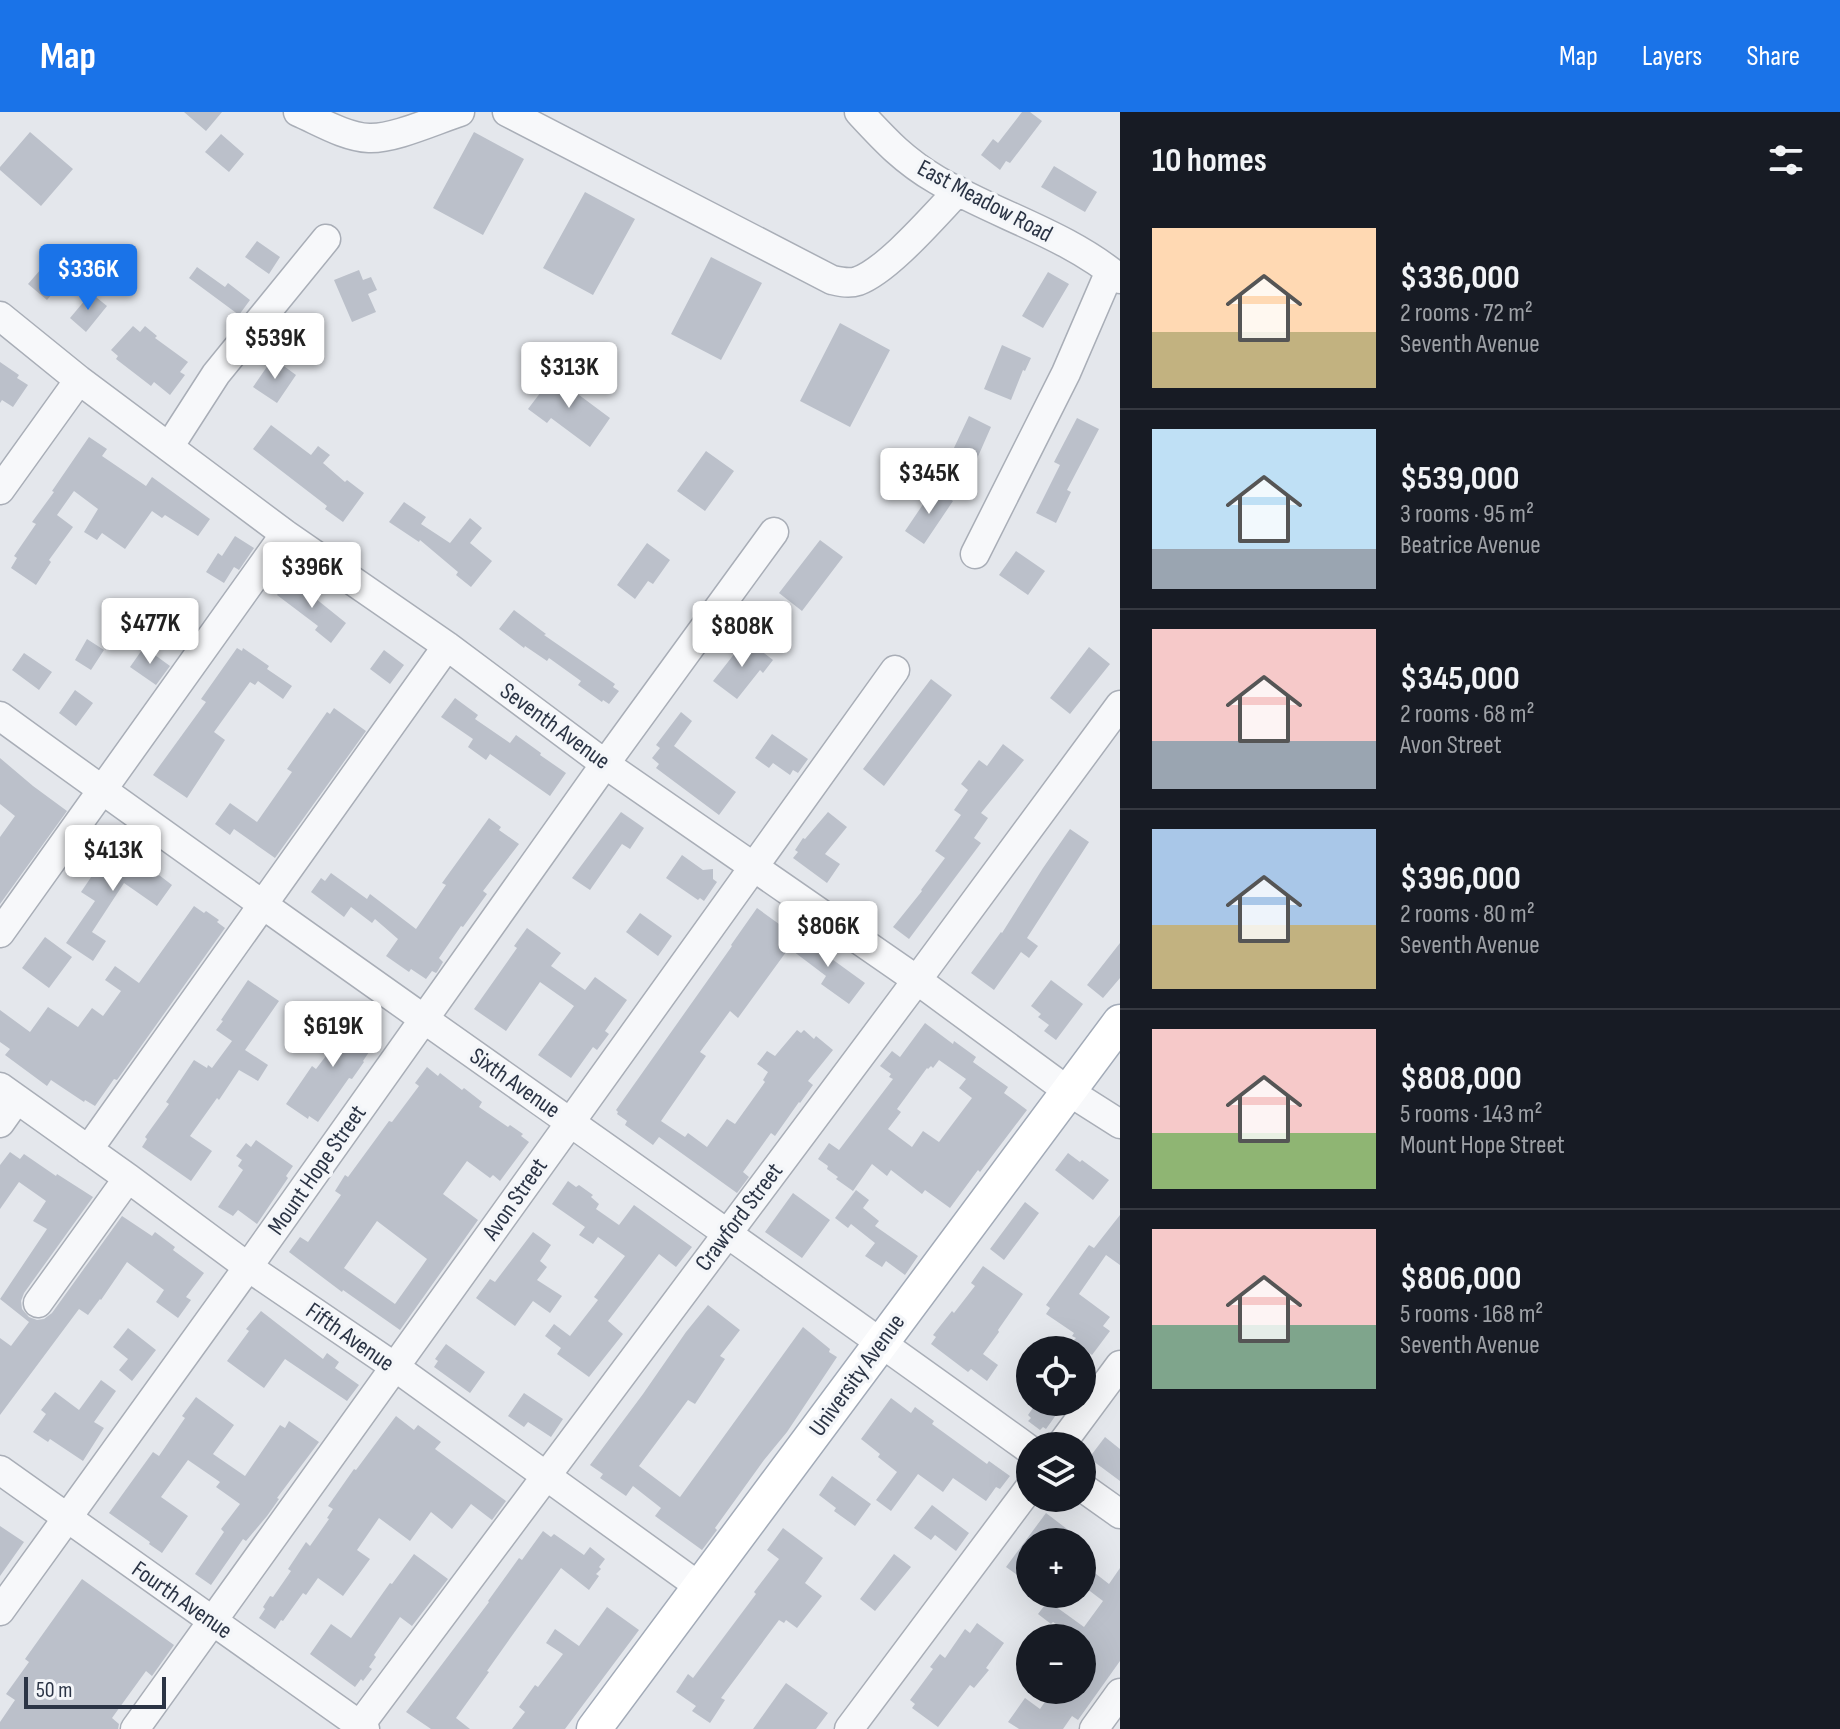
<!DOCTYPE html>
<meta charset="utf-8">
<style>
:root{--surface:#171b24;--page:#242831;--text:#f1f3f6;--muted:#9ea1a6;--line:#363941;--accent:#1a73e8}
body{margin:0;font-family:"Sofia Sans Condensed",sans-serif;background:var(--page);color:var(--text);height:100vh;display:flex;flex-direction:column;font-size:30px;white-space:nowrap}
*{box-sizing:border-box;margin:0}
p{font-size:26px;color:var(--muted)}
.icon{flex:none;width:44px;height:44px;fill:none;stroke:currentColor;stroke-width:2;stroke-linecap:round;stroke-linejoin:round}
.map{position:relative;flex:1;overflow:hidden}
.side{display:flex;flex-direction:column;background:var(--surface);width:720px}
.side>*{flex:none}
.fabs{position:absolute;left:1016px;top:1224px;display:grid;gap:16px}
.fabs a{display:grid;place-items:center;width:80px;height:80px;border-radius:50%;background:var(--surface);box-shadow:0 8px 32px #0002;font-size:40px}
.scale{position:absolute;left:24px;bottom:20px;width:142px;box-sizing:border-box;padding-left:8px;border:4px solid #2b3445;border-top:0;font-size:22px;line-height:28px;white-space:nowrap;color:#2b3445;-webkit-text-stroke:6px #f4f6f9;paint-order:stroke}
.price{position:absolute;translate:-50% -68px;padding:0 18px;border-radius:8px;background:#fff;color:#222;font-size:26px;line-height:52px;filter:drop-shadow(0 2px 4px #0008)}
.price::after{content:'';position:absolute;left:50%;top:48px;width:24px;height:18px;margin-left:-12px;background:inherit;clip-path:polygon(0 0,100% 0,50% 100%)}
.price.on{background:var(--accent);color:#fff}
ul{padding:0;list-style:none}
li{display:flex;align-items:center;gap:24px;height:200px;padding:0 32px}
li+li{border-top:2px solid var(--line)}
li span{display:grid;place-items:center;flex:none;width:224px;height:160px;border-radius:0px;color:#555}
li>.icon{margin-inline-start:auto}
span .icon{width:96px;height:96px;fill:#fffc;stroke-width:1}
li b{font-size:34px}
h2{display:flex;justify-content:space-between;align-items:center;height:96px;padding:0 32px;font-size:34px}
header{display:flex;align-items:center;gap:48px;box-sizing:border-box;height:112px;padding:0 40px;background:var(--accent);color:#fff}
header strong{font-size:38px}
nav{display:flex;gap:44px;margin-inline-start:auto;font-size:28px}
main{display:flex;flex:1;min-height:0}
.map>svg:first-child{display:block}
.building{fill:#bbc0ca;fill-rule:evenodd}
.lines{fill:none;stroke-linecap:round;stroke-linejoin:round}
.minor-casing{stroke:#a9aeb7;stroke-width:31}
.major-casing{stroke:#a3abb8;stroke-width:37}
.minor{stroke:#f7f8fa;stroke-width:28}
.major{stroke:#fff;stroke-width:34}
.labels{text-anchor:middle;dominant-baseline:central;stroke-width:7;stroke-linejoin:round;paint-order:stroke}
.street-label{font-size:24px;fill:#2b3445;stroke:#f4f6f9}
</style>
<header>
<strong>Map</strong>
<nav><a>Map</a><a>Layers</a><a>Share</a></nav>
</header>
<main>
<div class="map">
<svg width="1120" height="1617" viewBox="0 0 1120 1617">
<rect width="100%" height="100%" fill="#e4e7ec"/>
<path class="building" d="M184,0H222L206,19Z
M1022,0H1030L1042,9L1010,51L1006,49L1000,58L981,43L993,27L998,31Z
M30,20L73,57L41,94L0,58V55Z
M474,20L524,47L483,123L433,96Z
M221,22L244,42L229,60L205,40Z
M1054,54L1097,80L1085,100L1041,75Z
M585,80L635,107L593,183L543,156Z
M257,129L280,145L269,162L245,145Z
M55,141L74,156L47,188L28,172Z
M711,145L762,171L721,248L671,222Z
M197,155L225,175L228,171L250,188L239,203L189,166Z
M359,158L363,168L371,165L377,178L368,182L376,200L352,210L334,168Z
M1048,160L1069,172L1043,216L1022,204Z
M91,181L107,194L86,220L70,206Z
M840,211L890,238L850,315L800,289Z
M133,214L140,220L145,214L157,224L155,226L188,250L180,260L185,263L170,283L154,270L151,274L116,247L118,244L111,238Z
M1002,233L1031,246L1025,259L1023,258L1011,288L984,277Z
M273,246L296,263L277,291L253,275Z
M0,250L19,263L17,266L28,273L13,295L2,288L0,291Z
M556,260L574,273L571,277L610,306L590,335L551,306L547,311L528,297Z
M969,304L991,315L976,349L953,338Z
M1077,306L1099,317L1067,378L1071,380L1056,411L1036,401L1060,353L1054,350Z
M271,313L311,343L318,334L330,343L323,351L345,370L347,368L364,381L343,410L325,397L327,394L253,337Z
M89,325L107,337L102,344L146,374L152,365L210,407L198,424L165,403L162,406L152,399L125,437L102,421L97,428L84,420L98,397L74,379L57,403L73,415L49,448L51,450L36,473L11,456L17,446L14,444L36,412L32,410L54,380L52,379Z
M706,339L734,359L705,399L677,379Z
M934,376L953,389L924,432L905,419Z
M404,390L426,405L421,412L450,431L470,406L482,416L470,431L492,449L471,475L456,463L458,460L420,428L419,430L389,410Z
M235,424L254,436L239,458L234,455L224,471L206,460L218,441L222,444Z
M820,428L843,445L802,499L779,481Z
M647,431L670,448L653,472L648,469L635,487L617,473Z
M1016,439L1045,459L1028,483L999,463Z
M290,466L346,511L331,531L315,518L318,514L277,483Z
M514,498L546,522L544,523L615,572L613,575L619,579L609,592L603,588L602,590L578,573L581,569L549,546L547,549L525,534L524,536L499,517Z
M87,527L104,538L91,558L75,548Z
M746,527L773,548L763,561L760,558L737,587L713,569Z
M144,535L170,554L156,573L130,555Z
M1089,535L1110,552L1070,602L1050,586Z
M237,536L242,539L243,536L269,554L267,557L292,574L283,587L258,569L255,573L250,570L214,620L225,628L187,686L153,663L206,590L201,587Z
M384,538L404,553L390,572L370,557Z
M24,541L52,560L39,578L12,558Z
M931,567L952,583L884,674L863,657Z
M75,578L93,591L76,614L59,601Z
M455,586L478,603L475,607L510,631L516,623L541,641L540,643L566,661L550,684L490,642L486,648L468,635L473,627L441,605Z
M334,596L366,619L275,746L234,717L230,723L215,712L230,691L257,710L292,660L287,657L327,600L330,602Z
M681,600L692,609L674,634L736,680L719,703L656,656L659,652L652,646L660,636L656,633Z
M772,622L808,647L798,661L793,658L790,663L773,651L769,656L755,646Z
M1003,632L1024,648L981,701L988,706L974,726L981,731L909,827L893,815L922,779L921,778L945,746L935,739L961,703L954,698L968,678L961,672L979,648L987,654Z
M0,646L33,674L67,699L0,792V725L15,704L0,692Z
M621,700L644,716L630,737L622,732L590,778L572,766Z
M828,700L847,715L825,742L840,752L827,771L793,746L798,740L795,738L803,726L805,727Z
M489,706L501,715L499,718L519,732L483,779L487,782L463,815L461,814L439,846L443,850L437,860L436,861L432,859L426,867L411,857L409,860L386,844L398,827L375,807L372,811L351,795L344,805L311,780L321,766L325,769L331,761L367,787L370,782L416,817L446,773L442,771Z
M1070,717L1089,730L1027,826L1038,834L1029,846L1021,840L994,878L971,861L1001,820L1002,821L1043,756Z
M106,728L158,764L159,763L172,773L157,794L124,771L92,820L106,829L93,849L66,831L95,789L81,780L100,752L93,747Z
M682,743L703,758L713,757V767L717,770L704,789L700,786L698,788L666,766Z
M194,794L204,801L206,799L219,808L217,810L225,816L117,968L114,967L95,994L85,988L84,990L51,968L47,974L5,943L10,937L0,930V898L30,920L48,895L78,915L92,896L103,904L121,879L105,868L115,854L139,871Z
M757,796L797,825L738,906L730,899L700,940L706,944L661,1009L685,1025L688,1021L707,1035L727,1007L735,1012L765,970L763,968L768,960L757,952L767,939L775,944L797,918L801,921L804,918L814,927L816,924L833,938L808,969L813,973L800,991L799,990L775,1024L771,1021L743,1060L749,1065L737,1081L659,1025L653,1033L625,1013L627,1009L617,1002L618,1000L616,998L732,834L731,833Z
M640,801L672,824L658,844L626,820Z
M527,816L561,841L551,854L585,878L595,865L627,888L605,919L609,922L597,938L593,935L571,966L538,943L574,894L540,870L506,919L474,897L517,836L514,834Z
M802,819L821,834L818,837L865,871L849,892L821,872L826,864L789,836Z
M45,825L72,845L49,876L22,856Z
M1120,831V866L1103,886L1087,873Z
M248,868L279,889L245,938L268,953L258,969L239,958L219,988L217,986L190,1024L212,1039L191,1069L142,1035L147,1027L145,1025L169,992L166,990L194,948L207,956L208,953L212,956L232,929L216,918L223,909L221,908Z
M1051,868L1083,892L1056,928L1044,919L1049,913L1038,905L1041,902L1031,894Z
M339,901L355,912L357,910L369,918L367,921L377,928L363,949L364,950L352,967L349,966L318,1010L309,1004L308,1007L286,992L312,954L316,957L338,928L327,920Z
M925,911L953,932L954,929L976,945L973,950L1008,975L1004,981L1027,998L980,1060L978,1058L950,1096L925,1078L922,1082L891,1058L887,1064L872,1052L853,1079L836,1067L838,1065L827,1057L828,1054L818,1047L829,1031L839,1038L893,967L889,965L891,962L880,954L892,939L900,945ZM939,948L966,967L959,976L972,986L939,1030L923,1019L912,1035L888,1017L901,1000L897,997L927,956L928,957L931,954L933,956Z
M427,955L438,964L440,961L462,978L464,976L482,990L479,995L508,1015L510,1013L523,1022L521,1024L529,1030L500,1069L493,1063L490,1066L467,1049L443,1082L478,1108L400,1218L343,1178L342,1180L289,1140L300,1125L308,1130L341,1083L335,1079L345,1063L348,1065L389,1009L392,1010L419,974L415,971ZM377,1109L427,1147L395,1192L344,1156Z
M256,1028L293,1054L286,1064L288,1066L257,1112L238,1098L233,1104L218,1095L243,1058L238,1054L242,1048L236,1044L246,1031L251,1035Z
M10,1040L20,1047L24,1042L56,1064L57,1062L93,1085L24,1181L21,1189L22,1197L29,1205L37,1208L44,1207L52,1201L122,1104L152,1124L155,1120L175,1135L173,1138L204,1161L186,1185L191,1188L178,1206L156,1190L164,1178L127,1150L101,1188L100,1187L88,1203L79,1197L0,1303V1226L11,1234L29,1210L0,1187L47,1117L33,1109L46,1089L19,1070L0,1097V1053Z
M1068,1041L1080,1050L1082,1048L1109,1068L1093,1088L1055,1058Z
M568,1069L576,1075L579,1073L593,1083L591,1085L599,1092L596,1097L619,1113L634,1093L692,1135L676,1155L659,1142L608,1209L623,1222L589,1265L557,1242L561,1236L545,1224L554,1212L570,1224L598,1188L594,1185L625,1144L598,1125L593,1132L579,1123L585,1115L552,1092Z
M856,1078L869,1088L863,1096L879,1109L875,1114L918,1144L905,1163L886,1149L882,1155L865,1144L875,1131L851,1112L848,1116L835,1106Z
M793,1081L830,1108L802,1146L765,1120Z
M1025,1090L1039,1101L1004,1148L990,1137Z
M1120,1103V1153L1106,1143L1079,1182L1110,1205L1103,1214L1110,1219L1092,1243L1073,1229L1076,1226L1072,1224L1074,1221L1046,1202L1050,1196L1046,1193L1089,1133L1094,1136Z
M533,1120L551,1133L540,1149L547,1155L537,1168L562,1184L550,1201L533,1189L515,1214L476,1186L490,1167L495,1170Z
M983,1154L1023,1182L998,1218L999,1220L983,1242L998,1253L987,1269L971,1257L968,1260L931,1232L936,1225L933,1223L952,1199L954,1201L975,1174L971,1171Z
M708,1193L740,1218L720,1244L725,1247L695,1292L688,1288L639,1354L680,1385L803,1215L830,1237L829,1240L837,1245L787,1320L764,1348L715,1416L717,1418L702,1438L655,1404L661,1396L633,1374L626,1384L600,1366L603,1362L590,1353L643,1282L686,1220Z
M261,1199L323,1247L327,1241L339,1250L335,1256L359,1273L347,1289L285,1247L264,1276L227,1249L249,1219L246,1217Z
M128,1216L156,1238L132,1269L119,1258L128,1247L113,1235Z
M446,1232L485,1260L470,1281L434,1255L438,1249L435,1247Z
M101,1268L116,1279L94,1310L104,1316L83,1349L50,1327L48,1330L33,1320L46,1302L41,1298L55,1280L79,1298Z
M524,1281L563,1307L551,1325L528,1310L524,1315L508,1304Z
M196,1285L234,1313L213,1342L245,1364L280,1313L285,1316L289,1309L319,1330L277,1386L279,1387L267,1404L246,1429L243,1427L211,1473L195,1462L224,1420L221,1417L240,1392L216,1375L220,1370L188,1348L161,1385L188,1404L162,1441L149,1432L150,1430L109,1401L153,1340L159,1344L185,1306L182,1304Z
M891,1286L911,1301L915,1295L934,1309L932,1312L987,1352L989,1349L1010,1364L1000,1377L996,1375L986,1389L953,1366L943,1380L918,1362L891,1399L876,1388L897,1360L878,1345L880,1342L861,1327Z
M1037,1290H1053L1061,1296L1046,1317L1043,1315L1040,1318L1028,1309L1031,1306L1028,1303Z
M396,1304L414,1318L418,1313L441,1330L435,1337L506,1389L492,1408L471,1392L452,1417L431,1400L410,1429L379,1406L357,1438L370,1447L343,1484L318,1466L306,1483L303,1481L283,1509L281,1508L275,1517L259,1506L265,1497L263,1495L270,1484L273,1485L291,1459L288,1457L306,1430L310,1434L329,1407L327,1406L333,1397L328,1394L354,1357L356,1358Z
M1105,1325L1120,1337V1369L1089,1346Z
M832,1364L871,1392L855,1414L834,1399L836,1396L819,1383Z
M932,1393L969,1421L956,1439L935,1423L931,1428L914,1416Z
M1046,1401L1084,1430H1030V1472L1006,1455Z
M0,1414L24,1430L0,1464Z
M783,1416L823,1446L805,1471L822,1484L797,1516L786,1508L784,1511L779,1508L721,1586L725,1588L710,1611L692,1599L696,1594L676,1580L688,1562L693,1566L756,1482L754,1480L779,1447L767,1438Z
M543,1419L551,1425L554,1422L584,1443L590,1435L605,1447L599,1455L601,1457L596,1462L599,1464L589,1478L561,1456L511,1525L487,1559L489,1560L456,1606L470,1617H431L406,1600L489,1490L488,1489L519,1446L522,1448Z
M414,1442L448,1467L412,1514L400,1505L374,1543L376,1545L369,1555L372,1557L363,1569L361,1567L355,1575L310,1542L331,1512L351,1526L390,1471L392,1472Z
M894,1442L911,1455L875,1499L860,1487Z
M1082,1451L1109,1472L1120,1456V1549L1078,1608L1072,1604L1063,1617H1019L1008,1610L1025,1586L1040,1597L1053,1578H1082V1526H1077L1053,1510L1051,1512L1038,1502L1048,1489L1084,1515L1103,1489L1082,1473Z
M82,1467L174,1533L152,1564L146,1559L112,1606L119,1612L118,1617H0V1610L15,1588L6,1582L29,1550L25,1547Z
M607,1495L639,1518L565,1617H512L525,1600L519,1595L535,1573L538,1575L563,1542L546,1531L555,1517L579,1534Z
M977,1511L1004,1531L986,1556L989,1558L974,1576L970,1573L938,1615L912,1596L915,1592L910,1588L933,1557L930,1555L940,1542L945,1546L965,1517L970,1521Z
M786,1571L828,1601L816,1617H753Z"/>
<g class="lines">
<defs>
<path id="minor" d="M298,0C319,9 345,25 369,26C394,27 435,8 460,0
M507,0L832,168C841,170 849,172 858,169C888,158 934,104 958,79
M859,0C885,28 903,48 937,68C996,103 1067,122 1120,167
M0,204L79,268L285,422L447,534L605,652L917,868L1068,979L1120,1012
M169,335L216,262L326,127
M0,378L79,268
M975,442L1066,261L1110,159
M0,604C341,852 689,1091 1030,1338
M0,821L285,422
M0,975L128,1066L248,1155L395,1255L700,1475
M0,1011L17,987
M88,1038L447,534
M38,1191L128,1066
M1060,1334L1120,1253
M0,1358L365,1617
M1082,1375L1120,1402
M0,1499L248,1155L605,652L774,420
M135,1617L895,558
M357,1617L917,868L1120,593
M849,1617L1030,1375
M1094,1617L1120,1581"/>
<path id="major" d="M594,1617L1120,910"/>
</defs>
<use href="#minor" class="minor-casing"/>
<use href="#major" class="major-casing"/>
<use href="#minor" class="minor"/>
<use href="#major" class="major"/>
</g>
<g class="labels">
<g class="street-label">
<text transform="translate(985 89) rotate(28)">East Meadow Road</text>
<text transform="translate(555 614) rotate(36)">Seventh Avenue</text>
<text transform="translate(515 971) rotate(35)">Sixth Avenue</text>
<text transform="translate(317 1058) rotate(-55)">Mount Hope Street</text>
<text transform="translate(515 1087) rotate(-55)">Avon Street</text>
<text transform="translate(739 1105) rotate(-53)">Crawford Street</text>
<text transform="translate(350 1225) rotate(35)">Fifth Avenue</text>
<text transform="translate(857 1263) rotate(-54)">University Avenue</text>
<text transform="translate(182 1488) rotate(35)">Fourth Avenue</text>
</g>
</g>
</svg>
<div class="fabs">
<a><svg class="icon" aria-label="locate" viewBox="0 0 24 24"><circle cx="12" cy="12" r="6"/><path d="M12 2v4M12 18v4M2 12h4M18 12h4"/></svg></a>
<a><svg class="icon" aria-label="layers" viewBox="0 0 24 24"><path d="M12 4l9 5-9 5-9-5zM3 14l9 5 9-5"/></svg></a>
<a>+</a>
<a>−</a>
</div>
<div class="scale">50 m</div>
<b class="price on" style="left:88px;top:200px">$336K</b>
<b class="price" style="left:275px;top:269px">$539K</b>
<b class="price" style="left:569px;top:298px">$313K</b>
<b class="price" style="left:929px;top:404px">$345K</b>
<b class="price" style="left:312px;top:498px">$396K</b>
<b class="price" style="left:150px;top:554px">$477K</b>
<b class="price" style="left:742px;top:557px">$808K</b>
<b class="price" style="left:113px;top:781px">$413K</b>
<b class="price" style="left:828px;top:857px">$806K</b>
<b class="price" style="left:333px;top:957px">$619K</b>
</div>
<section class="side">
<h2>10 homes<svg class="icon" aria-label="filters" viewBox="0 0 24 24"><path d="M4 7h16M4 17h16"/><circle cx="9" cy="7" r="2"/><circle cx="15" cy="17" r="2"/></svg></h2>
<ul>
<li><span style="background:linear-gradient(#ffd9b3 65%,#c2b280 0)"><svg class="icon" aria-label="home" viewBox="0 0 24 24"><path d="M3 11l9-7 9 7M6 9v11h12V9"/></svg></span><div><b>$336,000</b><p>2 rooms · 72 m²</p><p>Seventh Avenue</p></div></li>
<li><span style="background:linear-gradient(#bfe0f5 75%,#9aa5b1 0)"><svg class="icon" aria-label="home" viewBox="0 0 24 24"><path d="M3 11l9-7 9 7M6 9v11h12V9"/></svg></span><div><b>$539,000</b><p>3 rooms · 95 m²</p><p>Beatrice Avenue</p></div></li>
<li><span style="background:linear-gradient(#f6c9c9 70%,#9aa5b1 0)"><svg class="icon" aria-label="home" viewBox="0 0 24 24"><path d="M3 11l9-7 9 7M6 9v11h12V9"/></svg></span><div><b>$345,000</b><p>2 rooms · 68 m²</p><p>Avon Street</p></div></li>
<li><span style="background:linear-gradient(#a9c7e8 60%,#c2b280 0)"><svg class="icon" aria-label="home" viewBox="0 0 24 24"><path d="M3 11l9-7 9 7M6 9v11h12V9"/></svg></span><div><b>$396,000</b><p>2 rooms · 80 m²</p><p>Seventh Avenue</p></div></li>
<li><span style="background:linear-gradient(#f6c9c9 65%,#8fb573 0)"><svg class="icon" aria-label="home" viewBox="0 0 24 24"><path d="M3 11l9-7 9 7M6 9v11h12V9"/></svg></span><div><b>$808,000</b><p>5 rooms · 143 m²</p><p>Mount Hope Street</p></div></li>
<li><span style="background:linear-gradient(#f6c9c9 60%,#7fa58c 0)"><svg class="icon" aria-label="home" viewBox="0 0 24 24"><path d="M3 11l9-7 9 7M6 9v11h12V9"/></svg></span><div><b>$806,000</b><p>5 rooms · 168 m²</p><p>Seventh Avenue</p></div></li>
</ul>
</section>
</main>
